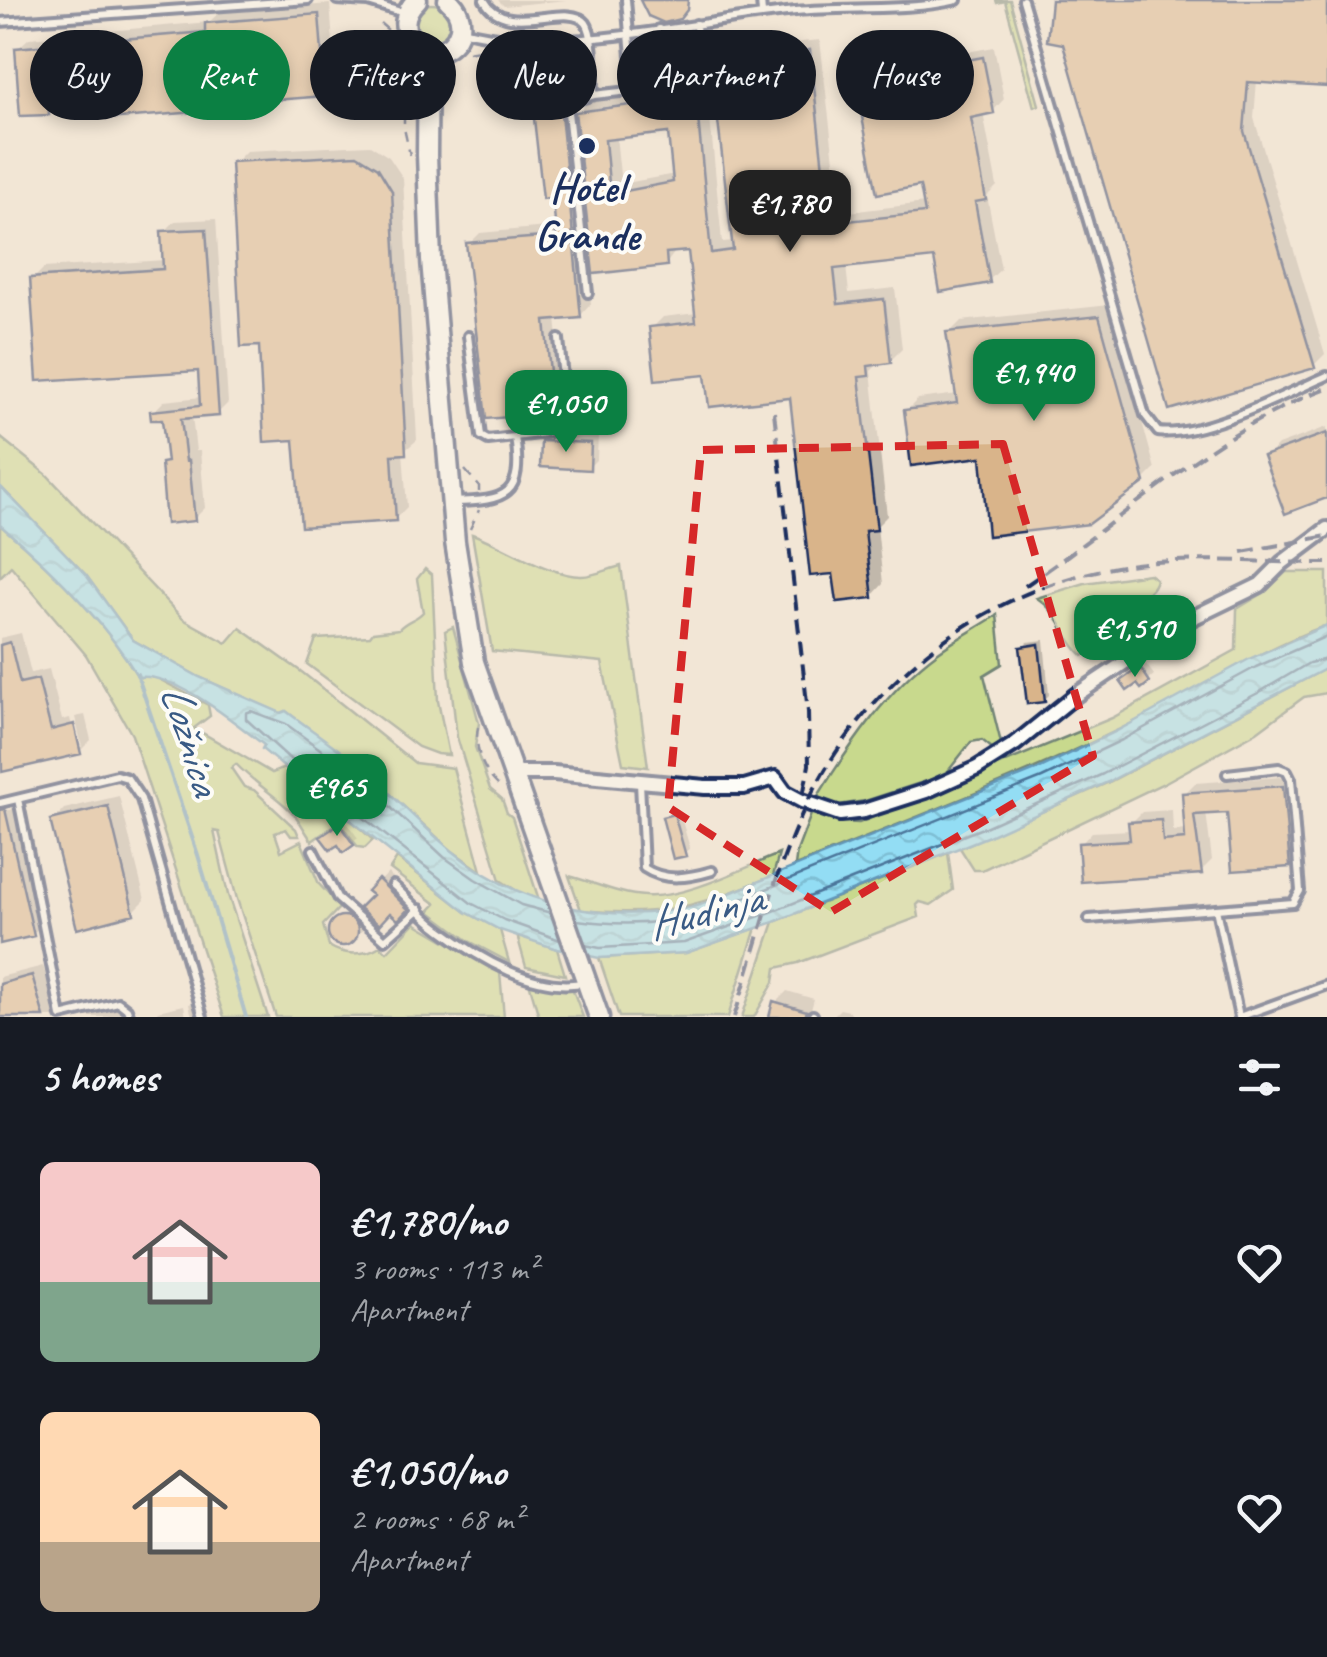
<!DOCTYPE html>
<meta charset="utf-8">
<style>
:root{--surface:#171b24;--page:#242831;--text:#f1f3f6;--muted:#9ea1a6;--accent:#0b8043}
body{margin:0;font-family:Caveat,sans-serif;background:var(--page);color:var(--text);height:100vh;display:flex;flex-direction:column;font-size:38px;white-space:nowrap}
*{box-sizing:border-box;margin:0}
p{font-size:32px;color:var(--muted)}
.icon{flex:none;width:55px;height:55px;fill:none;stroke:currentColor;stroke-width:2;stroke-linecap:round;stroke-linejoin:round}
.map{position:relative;height:1017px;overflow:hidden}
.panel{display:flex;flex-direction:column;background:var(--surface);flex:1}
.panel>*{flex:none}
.banner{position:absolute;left:30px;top:30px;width:1268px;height:90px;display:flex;gap:20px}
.price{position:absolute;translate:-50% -85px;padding:0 22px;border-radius:20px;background:var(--accent);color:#fff;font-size:32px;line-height:65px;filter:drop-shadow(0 2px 5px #0008)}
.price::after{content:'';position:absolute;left:50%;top:60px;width:30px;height:22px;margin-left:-15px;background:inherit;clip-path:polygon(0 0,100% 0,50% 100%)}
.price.current{background:#222;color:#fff}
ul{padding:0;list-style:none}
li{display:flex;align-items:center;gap:30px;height:250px;padding:0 40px}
li span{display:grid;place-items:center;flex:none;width:280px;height:200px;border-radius:15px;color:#555}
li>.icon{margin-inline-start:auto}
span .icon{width:120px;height:120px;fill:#fffc;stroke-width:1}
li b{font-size:42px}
h2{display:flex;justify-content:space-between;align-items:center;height:120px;padding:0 40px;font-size:42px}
.tag{padding:0 35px;border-radius:45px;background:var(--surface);box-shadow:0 5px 15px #0003;font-size:35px;line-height:90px}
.tag.current{background:var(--accent);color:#fff}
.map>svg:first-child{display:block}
.grass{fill:#c8d98d;stroke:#728476;stroke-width:2.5}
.water{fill:url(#water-waves);stroke:#6397b8;stroke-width:2.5}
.shadow{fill:#0003;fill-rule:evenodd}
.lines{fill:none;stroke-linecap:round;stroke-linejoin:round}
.shore{stroke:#4b759a;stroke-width:2.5}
.stream{stroke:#6397b8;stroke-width:4}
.building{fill:#d9b48a;stroke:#1b2f5e;stroke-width:2.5;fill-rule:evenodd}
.lane-casing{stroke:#1b2f5e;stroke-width:14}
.street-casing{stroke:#1b2f5e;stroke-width:20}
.secondary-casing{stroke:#1b2f5e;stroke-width:25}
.path{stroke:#1b2f5e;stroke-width:2.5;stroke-dasharray:10 8;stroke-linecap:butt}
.lane{stroke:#fdfcf7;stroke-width:6}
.street{stroke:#fdfcf7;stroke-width:12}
.secondary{stroke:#fdfcf7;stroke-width:18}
.rail{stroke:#1b2f5e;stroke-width:4;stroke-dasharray:15 8;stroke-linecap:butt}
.marked{fill:none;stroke:#d62828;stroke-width:8;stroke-dasharray:20 12;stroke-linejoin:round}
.poi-dot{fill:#1b2f5e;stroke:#fdfcf7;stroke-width:4}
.labels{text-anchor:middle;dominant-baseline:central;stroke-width:8;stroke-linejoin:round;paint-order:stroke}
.poi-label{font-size:42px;font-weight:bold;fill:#1b2f5e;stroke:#fdfcf7}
.water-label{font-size:45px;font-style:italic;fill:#395a84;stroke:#fdfcf7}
</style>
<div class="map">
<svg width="1327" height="1017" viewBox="0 0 1327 1017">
<defs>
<pattern id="water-waves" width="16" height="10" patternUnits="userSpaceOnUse" patternTransform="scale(2.5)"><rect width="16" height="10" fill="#93ddf4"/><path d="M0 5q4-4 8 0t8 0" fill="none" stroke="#7ebed4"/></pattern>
</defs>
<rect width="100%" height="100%" fill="#f2e6d6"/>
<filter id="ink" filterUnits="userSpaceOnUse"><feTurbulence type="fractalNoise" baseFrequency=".01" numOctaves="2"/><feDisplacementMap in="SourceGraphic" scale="20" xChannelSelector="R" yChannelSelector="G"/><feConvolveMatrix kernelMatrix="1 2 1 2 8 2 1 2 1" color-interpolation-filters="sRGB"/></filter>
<g filter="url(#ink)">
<path class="grass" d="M996,0H1010L1039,105L1034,107L1005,1L997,3Z
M412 24a20 20 0 1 1 40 0a20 20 0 1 1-40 0Z
M0,437L47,475L183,619L227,643L240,628L303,673L415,763L453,768L481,871L451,850L363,769L286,711L282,714L199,677L133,640L86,575L0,486Z
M0,525C51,568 104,619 138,677L151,675L208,705L210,716L194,728L272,773L285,768L339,809L373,840L365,848L358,847L339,822L312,841C305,832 301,822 293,813C275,795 253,782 236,764L231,768L244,787L254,790L296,829L299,836H291L286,829L275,833L281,851L301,841L319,884L340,907L323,925L329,946C344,956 365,956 380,946L387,952L415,923L500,973L504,1017H276L237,899L219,832L214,831L228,895L268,1017H224L132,735L86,655L11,566L0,577Z
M472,534C502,544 551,577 582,576C594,576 609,569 621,566L648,767L623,764L602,662L492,651Z
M425,569L432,575L438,701L449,755L437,754L418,747L307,664L316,639L370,636L373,632L399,629C407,620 416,620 423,612L417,579Z
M1286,572H1327V625C1252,652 1186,698 1114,732C1010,782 902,822 795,866L797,851L813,809L842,822L859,823L1112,718L1236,650L1237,609L1265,592Z
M1149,574L1156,579C1154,590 1145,595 1135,599L1132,605L1137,612L1149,613L1083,656C1063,638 1061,614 1037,598L1085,583Z
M997,615L1002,664L984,675L1001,743L993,749L982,740L971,742L945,775L865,801L832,806L819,801L818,796C850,745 888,689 937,653C956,639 977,628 997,615Z
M453,627L479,723L475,747L490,789L502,799L507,813L512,817L539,900L525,896L500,880L457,737L445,631Z
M1327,668V693L1304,697L1257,732L1164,783L982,870H974L960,848L1109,782Z
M948,853L953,890L931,905L920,902L917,905L919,917L798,963L776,968L774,982L754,1017H742L774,922Z
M779,854L773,876C696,906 665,918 581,910L569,876C593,882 620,895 645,896C684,899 741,869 779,854Z
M397,858L466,912L500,930L509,962L469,941L429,911L436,904L390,869Z
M756,928L728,1017H619L599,958L686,953Z
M517,935L557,949L565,975L526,967Z
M528,979L573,990L583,1017H539Z"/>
<path class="water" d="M0,486L86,575L133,640L199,677L281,713L286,711C312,731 341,749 365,771C394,796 420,824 450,849C520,908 612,926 700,905L1038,769L1117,731L1251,658L1327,625V668L1108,782L989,836L774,922L686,953L599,958L557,949L500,930L466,912L285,768L262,749L264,745C235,723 175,672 138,677C104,620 51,568 0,525Z"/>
<path class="shadow" d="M498,0H567L504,6Z
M1054,0H1327V84L1257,80L1254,118L1325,354L1313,366Z
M330,4L333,43L344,42L347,81L336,93L203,103L196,110L108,97L59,100L48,112L17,49L29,38L209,22L219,13Z
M820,40L840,213L925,203L922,183L865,117L876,106L897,102L892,76L903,64L994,47L1004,99L993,111L983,113L997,186L987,196L1001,269L989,280L936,256L846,266L849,293L895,288L902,349L890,361L880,362L871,371L887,516L877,526L883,584L872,596L792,395L652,328L663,317L697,313L690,248L677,249L666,264L595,272L578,113L589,101L707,87L722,242L734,241L714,62L726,50ZM670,131L675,174L621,184L616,136Z
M564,80L567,105L572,104L591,304L580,316L556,318L564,400L552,411L469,244L480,233L558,226L555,195L533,93L544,82Z
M370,145L389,157L403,178L417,440L403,452L407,507L395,519L296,438L262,343L234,163L246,151Z
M216,219L228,403L217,414L192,416L196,451H200L205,508L194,519L163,464L169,458L165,417L153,412L164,401L202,397L200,368L33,279L44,268L165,260L164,232L175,221Z
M1110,305L1155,469L1143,481L984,454L906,411L918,399L958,394L949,333L961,321Z
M1327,427V495L1266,457L1278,445Z
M552,433L598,435L597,459L589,467L543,442Z
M21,633L31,673L49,669L62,720L70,718L77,747H82L75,717L85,715L91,740L80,751L4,770L0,753V638Z
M1044,640L1049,695L1044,700L1023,648L1028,642Z
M1146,664L1154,675L1148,680L1128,676Z
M1293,776L1300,853L1288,864L1230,810L1206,812L1212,860L1201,871L1081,844L1092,832L1131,830V823L1142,812L1172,810L1173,831L1187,830L1184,794L1195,783Z
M119,796L145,900L133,912L53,821L64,809Z
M18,808L44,922L33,934L0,941V812Z
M680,814L690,848L684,853L664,818Z
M345,820L358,838L344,850L329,832Z
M388,873L414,899L397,916L371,891Z
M351,911L364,921L363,930L344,944L333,939L330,932L338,918Z
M43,966L58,1017H0V977Z
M787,991L814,999L809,1017H771L776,1002Z
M198,1002L201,1017H192L189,1004Z
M131,1005L134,1017H85L88,1015Z
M184,1005L186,1017H152L158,1011Z
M840,1009L849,1011L853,1017H832Z"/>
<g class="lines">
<path class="shore" d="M551,913L521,905L475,879L444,857L357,776L286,724L251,711L246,713V719L291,760L471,903L504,920L560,940
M577,920C621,926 661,925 704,914L1042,778L1122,740L1256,667L1327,636
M585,945L600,948L684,943L771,912L985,827L1103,774L1258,693L1309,663L1327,659"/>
<path class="stream" d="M137,674L198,855L246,1017"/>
</g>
<path class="building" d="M640,0H688L687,10L680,19L664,23L648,16Z
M1051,0H1327V87L1248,82L1244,131L1315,368L1169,410L1063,44L1047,41Z
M319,14L322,53L333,52L337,95L197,106V112L107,119L105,99L48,104L49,115L20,116L15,48L205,32V23Z
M810,50L829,223L925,213L920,186L877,194L862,117L896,110L889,75L983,57L994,113L971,118L986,200L975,202L990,283L940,292L934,258L834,269L838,304L884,299L891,363L868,366L869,376L859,377L877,530L865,531L873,598L837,602L833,574L810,576L790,398L709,407L705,375L655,380L649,327L696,322L688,251L666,253L667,266L593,274L575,112L696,97L711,253L733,250L711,61ZM668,133L673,182L610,194L605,140Z
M554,90L557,114H561L581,318L545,321L554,413L486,419L466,243L556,236L553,198L543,199L531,92Z
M357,155L378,168L392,191L406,454L392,455L396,521L301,527L294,440L264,442L259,346L241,347L231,162Z
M206,229L219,416L181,419L186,461L189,460L195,521L166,524L161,463L167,462L162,420H151L150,411L200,406L198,371L37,381L30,278L163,269L161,231Z
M1099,316L1145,482L1089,524L988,536L981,457L911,466L904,410L957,403L946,332Z
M1327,433V498L1285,514L1263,456Z
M541,441L591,443L590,470L540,467Z
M1180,639L1186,648L1169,659L1163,650Z
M10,642L20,683L38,679L51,730L74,724L81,754L2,772L0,645Z
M1039,644L1045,702L1027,704L1020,647Z
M1140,667L1150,682L1141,689L1137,684L1127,691L1120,681Z
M1283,786L1290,867L1232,871L1227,813L1194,815L1202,874L1081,882L1078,843L1130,840L1128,822L1161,820L1163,841L1185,839L1182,793Z
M108,806L134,914L77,929L50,820Z
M5,809L34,936L0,944V810Z
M674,814L686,856L673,859L662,817Z
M339,824L354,845L343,853L338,845L330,850L320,837Z
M378,879L408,909L398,920L390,913L379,925L359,908L372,895L367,891Z
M328 931a15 15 0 1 1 30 0a15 15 0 1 1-30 0Z
M32,975L44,1017H0V984Z
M773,1001L807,1011L805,1017H769Z"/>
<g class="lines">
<defs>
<path id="lane" d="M337,0L368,2L404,13
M484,0C506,40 567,0 586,23C595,35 593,79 594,94
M626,0L634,90
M761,0L762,14
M1023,0L1145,415L1158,432C1200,438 1286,394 1327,376
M0,22L308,0
M659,29L666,87
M462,30C567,58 689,21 796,11C849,6 906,12 957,0
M588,293L567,103L594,95L699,83L696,24
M515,437C534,434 561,436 567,416L559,339
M453,502C507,501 524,495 515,437L488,440L481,436L468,336
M640,782L644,868C665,882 688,878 712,871
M18,799L61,1016L118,1002L127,1009L130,1017
M0,803L117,775L127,778L141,799L203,1017
M313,850L338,899L385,940L420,909
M393,885C409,899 423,917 440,929C478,958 537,994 586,982
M1216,909L1293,903L1300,891L1291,779L1287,771L1279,768L1227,774
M1089,919L1216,909L1239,1017
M812,1017L813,1015
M1239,1017L1327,985"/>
<path id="street" d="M513,773H554L705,787H744L775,778L785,792L802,801L840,814L864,811L926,791L977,768L1015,744L1076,695L1188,620L1260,585L1282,563L1327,529"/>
<path id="secondary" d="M417,0C403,13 401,29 414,45L436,52C462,45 469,18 448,0
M428,52L427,155L431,260L455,542L474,662L599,1017"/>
</defs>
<use href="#lane" class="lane-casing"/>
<use href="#street" class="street-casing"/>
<use href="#secondary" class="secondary-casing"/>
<path class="path" d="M381,24L388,30
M468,52L479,50
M404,59V128L410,155
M465,470L479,486V492
M470,529L479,510
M478,727C474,750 483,771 499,786"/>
<use href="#lane" class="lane"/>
<use href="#street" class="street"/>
<use href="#secondary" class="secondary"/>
<path class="rail" d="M774,412L808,712L809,765L803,796
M1242,552L1327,536
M1025,586C1125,518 1213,431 1327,388
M734,1017C756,951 772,879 801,816C863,678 993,579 1145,563C1205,557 1267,563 1327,563"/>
</g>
</g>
<path d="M0 0H1327V1017H0ZM1003,444L1093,756L831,912L668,807L701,450Z" fill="#f2e6d6" fill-opacity=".55" fill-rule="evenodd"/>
<path class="marked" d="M1003,444L1093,756L831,912L668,807L701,450Z"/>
<circle class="poi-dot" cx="587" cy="146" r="10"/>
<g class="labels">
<g class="poi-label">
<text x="587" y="187">Hotel<tspan x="587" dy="48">Grande</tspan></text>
</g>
<g class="water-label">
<text transform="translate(191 739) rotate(73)">Ložnica</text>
<text transform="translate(705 911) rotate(-14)">Hudinja</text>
</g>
</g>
</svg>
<b class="price current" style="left:790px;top:255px">€1,780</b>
<b class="price" style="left:1034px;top:424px">€1,940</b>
<b class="price" style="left:566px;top:455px">€1,050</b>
<b class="price" style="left:1135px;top:680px">€1,510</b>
<b class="price" style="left:337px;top:839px">€965</b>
<div class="banner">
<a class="tag">Buy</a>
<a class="tag current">Rent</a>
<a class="tag">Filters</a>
<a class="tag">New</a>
<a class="tag">Apartment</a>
<a class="tag">House</a>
</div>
</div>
<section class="panel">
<h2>5 homes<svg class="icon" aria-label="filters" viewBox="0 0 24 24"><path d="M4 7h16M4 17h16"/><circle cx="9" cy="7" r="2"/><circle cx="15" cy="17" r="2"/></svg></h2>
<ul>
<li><span style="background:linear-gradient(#f6c9c9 60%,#7fa58c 0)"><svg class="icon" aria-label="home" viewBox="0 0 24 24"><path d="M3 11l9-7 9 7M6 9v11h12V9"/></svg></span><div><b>€1,780/mo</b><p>3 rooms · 113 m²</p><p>Apartment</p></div><svg class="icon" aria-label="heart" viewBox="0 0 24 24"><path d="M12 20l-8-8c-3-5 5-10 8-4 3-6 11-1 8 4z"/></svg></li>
<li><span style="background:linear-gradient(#ffd9b3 65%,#b9a48a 0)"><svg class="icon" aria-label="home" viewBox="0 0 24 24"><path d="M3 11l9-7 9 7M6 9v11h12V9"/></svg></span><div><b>€1,050/mo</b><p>2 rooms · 68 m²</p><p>Apartment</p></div><svg class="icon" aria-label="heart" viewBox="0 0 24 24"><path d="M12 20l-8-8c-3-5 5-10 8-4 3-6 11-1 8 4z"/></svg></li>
</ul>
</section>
